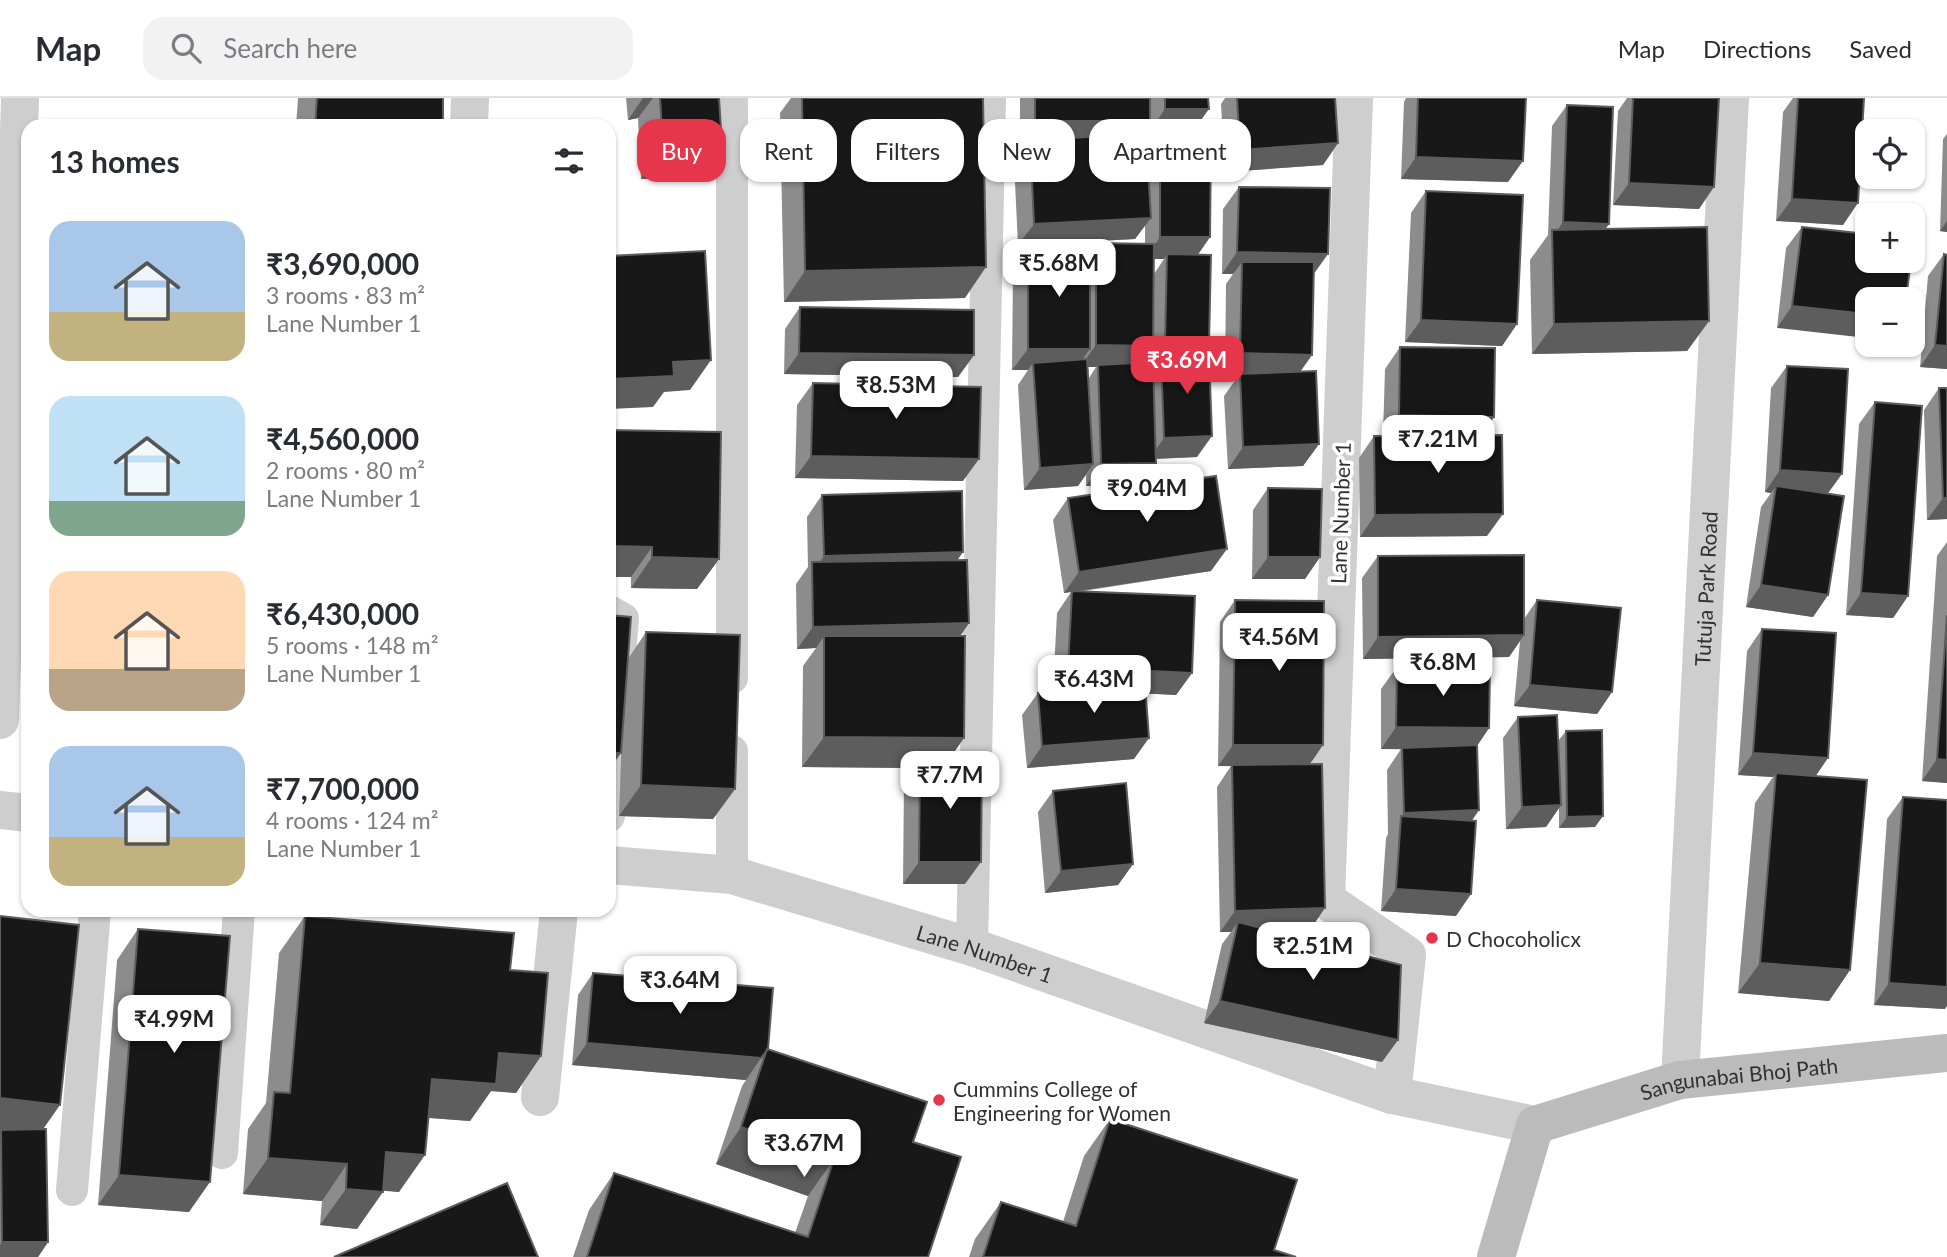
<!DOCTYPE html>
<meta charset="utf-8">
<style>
:root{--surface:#fff;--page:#f2f2f3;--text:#2b2b33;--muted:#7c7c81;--line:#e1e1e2;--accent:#e6364b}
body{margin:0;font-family:Lato,sans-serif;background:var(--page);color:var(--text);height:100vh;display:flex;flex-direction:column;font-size:26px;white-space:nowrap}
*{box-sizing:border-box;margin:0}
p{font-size:23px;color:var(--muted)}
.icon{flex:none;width:38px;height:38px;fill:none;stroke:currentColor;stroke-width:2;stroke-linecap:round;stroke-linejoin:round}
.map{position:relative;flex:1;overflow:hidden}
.panel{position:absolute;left:21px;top:21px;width:595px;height:798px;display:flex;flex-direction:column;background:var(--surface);border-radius:21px;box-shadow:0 2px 5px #0004}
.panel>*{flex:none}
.banner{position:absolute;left:637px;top:21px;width:665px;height:63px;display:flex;gap:14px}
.fabs{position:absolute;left:1855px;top:21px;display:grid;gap:14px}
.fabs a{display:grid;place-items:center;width:70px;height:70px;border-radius:14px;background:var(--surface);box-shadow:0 2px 5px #0004;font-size:35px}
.price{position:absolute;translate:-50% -60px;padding:0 16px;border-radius:14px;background:#fff;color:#222;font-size:23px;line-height:46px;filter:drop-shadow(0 2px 4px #0008)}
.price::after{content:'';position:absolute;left:50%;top:42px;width:21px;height:16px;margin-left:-10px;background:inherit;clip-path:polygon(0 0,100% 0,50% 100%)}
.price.on{background:var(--accent);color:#fff}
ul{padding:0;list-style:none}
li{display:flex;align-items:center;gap:21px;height:175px;padding:0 28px}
li span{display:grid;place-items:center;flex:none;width:196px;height:140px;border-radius:21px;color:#555}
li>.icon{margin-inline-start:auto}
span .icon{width:84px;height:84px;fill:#fffc;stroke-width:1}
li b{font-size:30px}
h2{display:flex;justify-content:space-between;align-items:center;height:84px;padding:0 28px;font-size:30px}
.pill{padding:0 24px;border-radius:21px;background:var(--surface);box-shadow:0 2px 5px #0004;font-size:24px;line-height:63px}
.pill.on{background:var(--accent);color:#fff}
header{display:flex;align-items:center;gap:42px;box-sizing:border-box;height:98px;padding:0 35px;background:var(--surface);border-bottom:2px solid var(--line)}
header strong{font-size:33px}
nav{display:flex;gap:38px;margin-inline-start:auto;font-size:24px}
.search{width:490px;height:63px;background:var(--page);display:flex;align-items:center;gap:18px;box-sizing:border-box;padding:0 24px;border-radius:21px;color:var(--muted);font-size:26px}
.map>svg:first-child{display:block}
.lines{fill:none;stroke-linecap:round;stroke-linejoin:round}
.lane{stroke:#cecece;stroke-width:32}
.street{stroke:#cecece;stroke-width:38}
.secondary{stroke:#bbb;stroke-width:38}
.wall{fill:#8c8c8c;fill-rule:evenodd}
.shaded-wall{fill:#5d5d5d}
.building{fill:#181818;stroke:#5d5d5d;stroke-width:2}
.poi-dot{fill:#e6364b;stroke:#fff;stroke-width:2.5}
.labels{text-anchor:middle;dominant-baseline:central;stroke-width:7;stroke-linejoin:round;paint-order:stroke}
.street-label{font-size:21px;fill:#313131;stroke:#fff}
.poi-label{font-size:21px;fill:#313131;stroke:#fff;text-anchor:start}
</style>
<header>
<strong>Map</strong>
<div class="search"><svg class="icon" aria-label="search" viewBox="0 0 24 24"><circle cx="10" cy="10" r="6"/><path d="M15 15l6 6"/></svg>Search here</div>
<nav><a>Map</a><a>Directions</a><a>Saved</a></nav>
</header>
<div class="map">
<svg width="1947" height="1159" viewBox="0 0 1947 1159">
<rect width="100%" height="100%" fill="#fff"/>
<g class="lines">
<path class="lane" d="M732,0V580
M609,513L623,521L620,556
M609,718L616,625
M732,777V653
M972,849L990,0
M222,1055L239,812
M72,1092L95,812"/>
<g class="street">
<path d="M1354,0L1326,802L1407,857L1392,997"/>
<path d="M469,28L470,0"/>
<path d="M0,622L20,2"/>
<path d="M0,712L28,715"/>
<path id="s1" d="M609,767L732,777L972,849L1392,997L1535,1027"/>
<path id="s2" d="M1680,982L1730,0"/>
<path d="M540,999L559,812"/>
</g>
<path class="secondary" id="s3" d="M1496,1159L1535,1027L1680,982L1947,955"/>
</g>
<path class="wall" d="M298,0H443V28H296Z
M626,0H719L722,47L701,78L641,81L638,20L628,22Z
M791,0H983L965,200L784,204L780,15Z
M1020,0H1208L1193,33H1150L1149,24L1140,36L1148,59L1160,41L1210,139L1198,156L1209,244L1200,257L1197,359L1156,361L1141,386L1086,388V377L1078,388L1024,392L1018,287L1028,272H1012L1013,173L1028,151L1090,154L1096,145L1145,146V127L1135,141L1018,147L1014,64L1028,44H1020ZM1154,161H1164L1154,176ZM1150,252V264L1141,265ZM1088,269H1096L1089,280Z
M1225,0H1237L1338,45L1323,67L1225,74L1221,6Z
M1406,0H1526L1508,84L1401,81L1404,4Z
M1627,0H1719L1699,111L1613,107L1618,13Z
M1793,0H1864L1843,127L1776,123L1783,14Z
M1567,7L1605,131L1709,223L1687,253L1532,256L1530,162L1548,137L1552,28Z
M1947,36V134L1940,133L1943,41Z
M1239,89L1314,176L1312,257L1300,274L1319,346L1303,368L1228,371L1224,298L1239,277H1225L1226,186L1233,176H1222L1223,111Z
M1426,93L1517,226L1502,248L1405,244L1411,115Z
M1802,129L1906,201L1777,230L1786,150Z
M1944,156L1947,157V271L1920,269L1928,178Z
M800,209L974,257L958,279L784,276L785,231Z
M1400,249L1494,319L1482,337L1487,438L1360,439L1359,360L1374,338H1383L1385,271Z
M1787,268L1828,395V497L1813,519L1746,509L1761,409L1771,395L1765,394L1771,290Z
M813,285L963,383L795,380L797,307Z
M1939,290L1947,421L1927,422L1924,312Z
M1875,304L1908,498L1893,520L1846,517L1859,326Z
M609,332L719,461L697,491L631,490V479Z
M1268,390L1320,459L1305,481H1252L1253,412Z
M822,397L957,462L969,525L960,538L964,640L948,662L965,786H903L904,683L914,670L802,669L803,568L816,550L797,551L796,486L808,469L807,419Z
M1068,400L1211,473L1077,494L1192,575L1176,597L1146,595L1134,661L1027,670L1022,617L1038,595L1074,592L1053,591L1057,515L1071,494L1064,495L1053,422Z
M1947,444V685L1922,683L1937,458Z
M1378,458L1524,521L1537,502L1612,594L1597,616L1514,608L1520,543L1509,559L1363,561L1362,480Z
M1235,502L1310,666V832L1270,833L1382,964L1204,925L1222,846L1231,834H1220L1217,689L1231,668H1218L1220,524Z
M1762,531L1815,678L1850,872L1829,903L1738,895L1755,705L1773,679L1738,677L1747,553Z
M646,534L735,691L713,721L619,718L622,633L628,561Z
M1397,569L1489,630L1477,648L1479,712L1472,722L1456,818L1381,813L1386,740L1388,736L1387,672L1401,651H1381V591Z
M1518,619L1558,643L1566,633L1595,729L1559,730V710L1546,729L1506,731L1503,640Z
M1053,693L1133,766L1118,787L1045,795L1038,714Z
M1903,699L1945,911L1874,907L1887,721Z
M0,818L43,1031L48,1144L38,1159H0Z
M305,818L510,872L541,958L516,995L491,993L470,1023L428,1020L399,1094L383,1092L357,1131L320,1127L322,1103L243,1096L248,1031L266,1005L279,855Z
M138,831L189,1114L98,1107L117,862Z
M593,875L768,951L913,1044L928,1159H573L589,1112L614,1075L795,1135L808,1098L716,1066L742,988L746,982L572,967L578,897Z
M1110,1021L1274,1152L1296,1159H969L975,1141L1001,1104L1063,1124L1084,1058Z"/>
<path class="shaded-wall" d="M643,0H653L638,20L628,22Z
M1165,11H1209L1193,33H1150Z
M1035,23H1150L1135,45L1030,42L1028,44H1020Z
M1338,45L1323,67L1225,74L1240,52Z
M722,47L701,78L641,81L663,50Z
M1416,59L1523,63L1508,84L1401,81Z
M1629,85L1714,89L1699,111L1613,107Z
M1792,101L1858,105L1843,127L1776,123Z
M1151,120L1135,141L1018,147L1034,126Z
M1947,123V134L1940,133Z
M1563,124L1609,126L1594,148L1552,140Z
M1160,139H1210L1195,161L1167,156L1164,161H1145Z
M1237,154L1328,156L1313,177L1242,164L1233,176H1222Z
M986,169L965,200L784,204L805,173Z
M1792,208L1867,216V240L1777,230Z
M1421,222L1517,226L1502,248L1405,244Z
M1709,223L1687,253L1532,256L1554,226Z
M1165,244H1209L1194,266L1161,259L1156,266H1150Z
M1096,247L1153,248L1138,270L1098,267L1096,269H1080Z
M1935,247L1947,248V271L1920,269Z
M1028,251H1090L1074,273L1033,265L1028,272H1012Z
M799,255L974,257L958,279L784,276Z
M1240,255L1312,257L1297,278L1225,277Z
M711,262L690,292L664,294L653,309L609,311V281L673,264Z
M1399,317L1494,319L1479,341L1383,339Z
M1212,338L1197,359L1149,361L1164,340Z
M1319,346L1303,368L1228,371L1243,349Z
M811,358L979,361L963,383L795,380Z
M1156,365L1141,386L1086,388L1101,366Z
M1093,366L1078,388L1024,392L1040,370Z
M1780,372L1842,376L1826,398L1776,388L1771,395L1765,394Z
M1943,400H1947V421L1927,422Z
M1503,416L1487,438L1360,439L1375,417Z
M611,448L652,449L631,479H609V451Z
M1227,451L1211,473L1064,495L1079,474Z
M963,454L948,476L812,475L824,458Z
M652,459L719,461L697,491L631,490Z
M1268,459H1320L1305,481H1252Z
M1761,487L1828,497L1813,519L1746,509Z
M1861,495L1908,498L1893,520L1846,517Z
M969,525L954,547L824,538L816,550L797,551L813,529Z
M1524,537L1509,559L1363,561L1378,539Z
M1068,569L1192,575L1176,597L1053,591Z
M1530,587L1612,594L1597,616L1514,608Z
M1396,629L1489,630L1474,652L1381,651Z
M824,639L964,640L943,670L920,662L914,670L802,669Z
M1149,640L1134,661L1027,670L1042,648Z
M1233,647H1323L1308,669L1218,668Z
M609,655H621L609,672Z
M1753,655L1828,660L1813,682L1776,675L1773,679L1738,677Z
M1937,661L1947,662V685L1922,683Z
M641,687L735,691L713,721L619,718Z
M1561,707L1546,729L1506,731L1522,709Z
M1479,712L1464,734L1401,719L1404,715Z
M1603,718L1595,729L1559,730L1567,719Z
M919,764H981L965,786H903Z
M1133,766L1118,787L1045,795L1061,773Z
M1396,791L1471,796L1456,818L1381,813Z
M1325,810L1310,832L1236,834L1238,824L1231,834H1220L1235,813Z
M1760,865L1850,872L1829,903L1738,895Z
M1889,885L1947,889V908L1945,911L1874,907Z
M1220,903L1398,942L1382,964L1204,925Z
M587,945L761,960L746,982L572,967Z
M499,955L541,958L516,995L491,993L470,1023L406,1018L432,981Z
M0,1000L60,1007L39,1037L0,1033Z
M741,1029L834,1061L808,1098L716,1066Z
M386,1054L425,1057L399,1094L360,1091Z
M268,1060L347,1066L322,1103L243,1096Z
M119,1077L210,1084L189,1114L98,1107Z
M346,1091L383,1094L357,1131L320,1127Z
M2,1144H48L38,1159H0V1147Z"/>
<path class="building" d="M317,0H443V28H315Z
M660,0H719L722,47L663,50Z
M802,0H983L986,169L805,173Z
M1035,0H1150V23H1035Z
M1165,0H1208L1209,11H1165Z
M1237,0H1335L1338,45L1240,52Z
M1418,0H1526L1523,63L1416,59Z
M1633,0H1719L1714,89L1629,85Z
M1798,0H1864L1858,105L1792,101Z
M1567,7L1613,9L1609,126L1563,124Z
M1146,36L1151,120L1034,126L1030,42Z
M1160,41H1211L1210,139H1160Z
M1239,89L1330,90L1328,156L1237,154Z
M1426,93L1523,97L1517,226L1421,222Z
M1707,129L1709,223L1554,226L1552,132Z
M1802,129L1867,136V163H1911L1906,201H1867V216L1792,208Z
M1096,145L1154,146L1153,248L1096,247Z
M1028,151H1090V251H1028Z
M705,153L711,262L673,264L674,278L609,281V158Z
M1167,156L1211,157L1209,244H1165Z
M1944,156L1947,157V248L1935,247Z
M1242,164H1314L1312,257L1240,255Z
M800,209L974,212V257L799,255Z
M1400,249L1495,250L1494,319L1399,317Z
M1209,256L1212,338L1164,340L1161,259Z
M1087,261L1093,366L1040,370L1033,265Z
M1153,264L1156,365L1101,366L1098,267Z
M1787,268L1848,271L1842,376L1780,372Z
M1316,273L1319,346L1243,349L1240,276Z
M813,285L981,289L979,361L811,358Z
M1939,290H1947V400H1943Z
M1875,304L1922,308L1908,498L1861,495Z
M609,332L721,334L719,461L652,459V449L611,448L610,459H609Z
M1502,337L1503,416L1375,417L1374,338Z
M1216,378L1227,451L1079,474L1068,400Z
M1776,388L1844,398L1828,497L1761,487Z
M1268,390L1322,391L1320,459H1268Z
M962,393L963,454L824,458L822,397Z
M1524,457V537L1378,539V458Z
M967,462L969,525L813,529L812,464Z
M1072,493L1195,498L1192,575L1068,569Z
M1235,502L1324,503L1323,647H1233Z
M1537,502L1621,510L1612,594L1530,587Z
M609,517L631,519L621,655H609Z
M1947,517V662L1937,661Z
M1762,531L1836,535L1828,660L1753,655Z
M646,534L740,537L735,691L641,687Z
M824,538H965L964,640L824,639Z
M1397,569L1490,570L1489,630L1396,629Z
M1145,586L1149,640L1042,648L1038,595Z
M1557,617L1561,707L1522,709L1518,619Z
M1602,632L1603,718L1567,719L1566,633Z
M1477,647L1479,712L1404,715L1402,650Z
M920,662H982L981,764H919Z
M1322,666L1325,810L1235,813L1232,667Z
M1776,675L1867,682L1850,872L1760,865Z
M1126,685L1133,766L1061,773L1053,693Z
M1903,699L1947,702V889L1889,885Z
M1401,718L1476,723L1471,796L1396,791Z
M0,818L79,827L60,1007L0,1000Z
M305,818L514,835L510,872L548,875L541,958L499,955L496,986L432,981L425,1057L386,1054L383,1094L346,1091L347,1066L268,1060L274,994L290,995Z
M1238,824L1401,867L1398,942L1220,903Z
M138,831L230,838L210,1084L119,1077Z
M593,875L773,890L768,951L761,960L587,945Z
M767,951L927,1004L913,1044L961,1059L928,1159H587L614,1075L808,1139L834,1061L741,1029Z
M1110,1021L1297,1082L1274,1152L1296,1159H983L1001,1104L1076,1128Z
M46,1031L48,1144H2L1,1032Z
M507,1085L538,1159H334Z"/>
<g class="poi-dot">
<circle cx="1432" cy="840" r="7"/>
<circle cx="939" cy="1002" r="7"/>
</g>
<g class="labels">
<g class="street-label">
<text transform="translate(1340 415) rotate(-88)">Lane Number 1</text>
<text stroke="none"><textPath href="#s2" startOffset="492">Tutuja Park Road</textPath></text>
<text stroke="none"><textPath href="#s1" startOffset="388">Lane Number 1</textPath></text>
<text stroke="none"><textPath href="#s3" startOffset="348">Sangunabai Bhoj Path</textPath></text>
</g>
<g class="poi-label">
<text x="1446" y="840">D Chocoholicx</text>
<text x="953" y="990">Cummins College of<tspan x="953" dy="24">Engineering for Women</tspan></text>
</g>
</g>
</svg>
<div class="fabs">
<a><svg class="icon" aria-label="locate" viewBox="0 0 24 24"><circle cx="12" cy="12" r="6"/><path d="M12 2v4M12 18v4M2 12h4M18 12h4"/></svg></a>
<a>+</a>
<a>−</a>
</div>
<b class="price" style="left:1059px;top:201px">₹5.68M</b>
<b class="price on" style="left:1187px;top:298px">₹3.69M</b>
<b class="price" style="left:896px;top:323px">₹8.53M</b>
<b class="price" style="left:1438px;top:377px">₹7.21M</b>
<b class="price" style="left:1147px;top:426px">₹9.04M</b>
<b class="price" style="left:1279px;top:575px">₹4.56M</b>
<b class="price" style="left:1443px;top:600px">₹6.8M</b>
<b class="price" style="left:1094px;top:617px">₹6.43M</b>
<b class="price" style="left:950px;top:713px">₹7.7M</b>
<b class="price" style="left:1313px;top:884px">₹2.51M</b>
<b class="price" style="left:680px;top:918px">₹3.64M</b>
<b class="price" style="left:174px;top:957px">₹4.99M</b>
<b class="price" style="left:804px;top:1081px">₹3.67M</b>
<div class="banner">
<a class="pill on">Buy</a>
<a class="pill">Rent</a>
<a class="pill">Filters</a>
<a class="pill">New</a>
<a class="pill">Apartment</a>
</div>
<section class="panel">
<h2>13 homes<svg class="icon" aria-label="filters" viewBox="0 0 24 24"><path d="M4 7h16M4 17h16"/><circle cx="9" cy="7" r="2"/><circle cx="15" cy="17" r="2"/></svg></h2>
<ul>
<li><span style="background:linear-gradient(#a9c7e8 65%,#c2b280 0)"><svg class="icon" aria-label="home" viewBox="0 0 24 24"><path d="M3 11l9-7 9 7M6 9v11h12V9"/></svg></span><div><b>₹3,690,000</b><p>3 rooms · 83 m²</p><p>Lane Number 1</p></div></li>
<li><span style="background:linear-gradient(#bfe0f5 75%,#7fa58c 0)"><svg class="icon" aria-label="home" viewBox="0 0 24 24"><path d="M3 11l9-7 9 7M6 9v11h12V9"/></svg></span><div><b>₹4,560,000</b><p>2 rooms · 80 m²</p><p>Lane Number 1</p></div></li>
<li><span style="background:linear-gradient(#ffd9b3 70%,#b9a48a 0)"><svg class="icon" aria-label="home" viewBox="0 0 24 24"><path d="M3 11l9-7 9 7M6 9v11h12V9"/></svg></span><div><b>₹6,430,000</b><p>5 rooms · 148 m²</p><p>Lane Number 1</p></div></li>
<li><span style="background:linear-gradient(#a9c7e8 65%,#c2b280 0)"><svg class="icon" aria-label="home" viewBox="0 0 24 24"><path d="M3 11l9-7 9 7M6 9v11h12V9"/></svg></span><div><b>₹7,700,000</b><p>4 rooms · 124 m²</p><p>Lane Number 1</p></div></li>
</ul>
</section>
</div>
